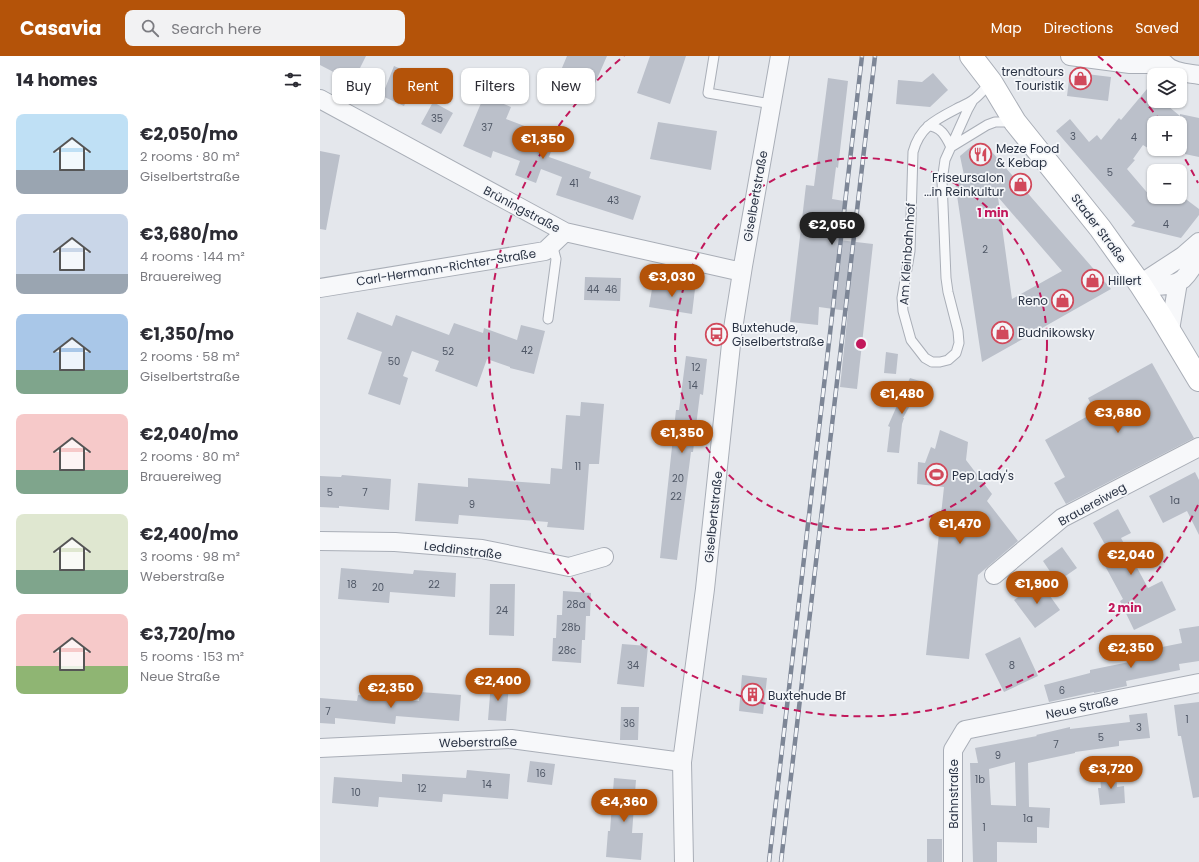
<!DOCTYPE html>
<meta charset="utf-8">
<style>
:root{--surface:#fff;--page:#f2f2f3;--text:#2b2b33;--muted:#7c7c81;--accent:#b45309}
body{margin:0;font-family:Poppins,sans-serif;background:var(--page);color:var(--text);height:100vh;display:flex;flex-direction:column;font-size:15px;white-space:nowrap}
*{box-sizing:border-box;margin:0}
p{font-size:13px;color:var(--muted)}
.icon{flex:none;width:22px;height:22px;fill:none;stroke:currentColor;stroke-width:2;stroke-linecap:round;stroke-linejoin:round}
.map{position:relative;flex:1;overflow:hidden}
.drawer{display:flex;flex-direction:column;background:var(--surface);width:320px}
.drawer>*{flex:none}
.guide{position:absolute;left:12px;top:12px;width:380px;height:36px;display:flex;gap:8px}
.fabs{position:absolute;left:827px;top:12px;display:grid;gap:8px}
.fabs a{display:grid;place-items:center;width:40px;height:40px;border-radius:8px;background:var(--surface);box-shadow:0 1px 3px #0004;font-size:20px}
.price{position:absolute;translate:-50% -34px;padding:0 9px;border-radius:14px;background:var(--accent);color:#fff;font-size:13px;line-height:26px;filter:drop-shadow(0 1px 2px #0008)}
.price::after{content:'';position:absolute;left:50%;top:24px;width:12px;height:9px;margin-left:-6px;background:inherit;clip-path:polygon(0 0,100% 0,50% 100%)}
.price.selected{background:#222;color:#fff}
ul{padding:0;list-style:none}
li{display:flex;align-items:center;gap:12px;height:100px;padding:0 16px}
li span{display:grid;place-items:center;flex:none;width:112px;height:80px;border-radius:8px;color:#555}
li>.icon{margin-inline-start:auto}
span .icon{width:48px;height:48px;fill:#fffc;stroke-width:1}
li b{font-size:17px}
h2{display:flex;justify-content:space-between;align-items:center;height:48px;padding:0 16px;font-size:17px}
.chip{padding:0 14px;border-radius:8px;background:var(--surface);box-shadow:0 1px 3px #0004;font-size:14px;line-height:36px}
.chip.selected{background:var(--accent);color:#fff}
header{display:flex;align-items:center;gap:24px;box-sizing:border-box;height:56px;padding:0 20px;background:var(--accent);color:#fff}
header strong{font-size:19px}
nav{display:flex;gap:22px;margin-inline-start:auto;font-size:14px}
.search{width:280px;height:36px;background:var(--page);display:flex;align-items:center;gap:10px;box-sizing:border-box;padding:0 14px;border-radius:8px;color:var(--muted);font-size:15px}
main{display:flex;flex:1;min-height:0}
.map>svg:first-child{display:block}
.building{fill:#bbc0ca;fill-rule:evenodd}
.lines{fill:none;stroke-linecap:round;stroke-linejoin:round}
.lane-casing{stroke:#a9aeb7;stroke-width:11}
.street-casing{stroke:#a9aeb7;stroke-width:20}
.secondary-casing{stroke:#a9aeb7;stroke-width:24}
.lane{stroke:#f7f8fa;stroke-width:9}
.street{stroke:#f7f8fa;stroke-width:18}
.secondary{stroke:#fff;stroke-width:22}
.rail-casing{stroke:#7d8696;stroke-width:4.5}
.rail{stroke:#f4f6f9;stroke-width:3;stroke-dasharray:9;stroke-linecap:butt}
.ring{fill:none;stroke:#c2185b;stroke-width:2;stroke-dasharray:7 5}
.labels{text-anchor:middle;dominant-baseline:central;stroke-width:3.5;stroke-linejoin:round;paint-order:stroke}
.number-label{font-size:10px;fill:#4f5766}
.poi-label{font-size:12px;fill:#2b3445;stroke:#f4f6f9;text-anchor:start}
.street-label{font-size:12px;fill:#2b3445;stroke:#f4f6f9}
.centre{fill:#c2185b;stroke:#f4f6f9;stroke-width:2}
.ring-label{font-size:12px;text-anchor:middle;font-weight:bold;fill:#c2185b;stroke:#f4f6f9;stroke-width:3.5;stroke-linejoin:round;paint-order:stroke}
</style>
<header>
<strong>Casavia</strong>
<div class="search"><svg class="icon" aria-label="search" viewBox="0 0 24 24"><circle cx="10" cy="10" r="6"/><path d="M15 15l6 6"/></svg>Search here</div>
<nav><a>Map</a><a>Directions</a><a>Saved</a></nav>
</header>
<main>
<section class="drawer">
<h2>14 homes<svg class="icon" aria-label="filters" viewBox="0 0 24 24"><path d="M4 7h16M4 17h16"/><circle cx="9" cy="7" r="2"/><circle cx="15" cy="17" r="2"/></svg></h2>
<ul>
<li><span style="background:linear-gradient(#bfe0f5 70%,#9aa5b1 0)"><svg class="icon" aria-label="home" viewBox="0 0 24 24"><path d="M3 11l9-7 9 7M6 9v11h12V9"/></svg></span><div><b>€2,050/mo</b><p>2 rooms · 80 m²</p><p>Giselbertstraße</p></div></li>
<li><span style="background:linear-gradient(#c9d6e8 75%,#9aa5b1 0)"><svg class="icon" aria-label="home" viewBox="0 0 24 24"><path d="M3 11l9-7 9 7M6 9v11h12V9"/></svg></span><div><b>€3,680/mo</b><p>4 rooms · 144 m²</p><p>Brauereiweg</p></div></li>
<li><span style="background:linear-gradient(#a9c7e8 70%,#7fa58c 0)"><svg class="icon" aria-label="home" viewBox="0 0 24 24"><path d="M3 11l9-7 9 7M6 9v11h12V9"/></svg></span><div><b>€1,350/mo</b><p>2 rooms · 58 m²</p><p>Giselbertstraße</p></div></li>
<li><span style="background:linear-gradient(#f6c9c9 70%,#7fa58c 0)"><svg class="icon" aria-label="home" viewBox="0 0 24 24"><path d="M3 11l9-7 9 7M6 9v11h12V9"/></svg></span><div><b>€2,040/mo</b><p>2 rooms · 80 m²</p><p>Brauereiweg</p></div></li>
<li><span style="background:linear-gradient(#dfe7d0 70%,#7fa58c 0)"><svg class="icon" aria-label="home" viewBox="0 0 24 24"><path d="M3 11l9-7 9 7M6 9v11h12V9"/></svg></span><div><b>€2,400/mo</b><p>3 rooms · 98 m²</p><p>Weberstraße</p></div></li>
<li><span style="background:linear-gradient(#f6c9c9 65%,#8fb573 0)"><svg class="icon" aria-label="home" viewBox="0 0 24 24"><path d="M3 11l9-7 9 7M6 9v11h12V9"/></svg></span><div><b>€3,720/mo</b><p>5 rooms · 153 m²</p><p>Neue Straße</p></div></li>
</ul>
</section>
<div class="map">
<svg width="879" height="806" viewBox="0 0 879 806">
<rect width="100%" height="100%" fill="#e4e7ec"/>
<path class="building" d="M0,0H46L33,26L0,9Z
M247,0H287L269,41L236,26Z
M330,0H366L350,48L317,37Z
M74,10L97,20L84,50L62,40Z
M750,16L791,21L788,45L747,40Z
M613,17L628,34L610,51L576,48L578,24L602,26Z
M508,22L528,25L518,112L516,111L512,143L524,145L519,184L553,188L537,333L520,331L528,255L499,251L498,269L470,266L486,129L494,130Z
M827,33L834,38V45H842L860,60V58L879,62V101L860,97V67H834V96L823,89L813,103L815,104L807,113L831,141H863L879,153V159L861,182L811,170L815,166L736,75L750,63L769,86L777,79L781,84L799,62L801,64Z
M164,40L191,51L186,63L236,82L229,101L271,116L269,122L321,140L313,164L236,139L242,121L221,113L216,127L195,119L200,105L173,95L171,102L143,90Z
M113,46L133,57L121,78L101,68Z
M338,66L397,75L391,114L330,103Z
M653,89L665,103L672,96L791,233L662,306L635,126L645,124L640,100ZM678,141L742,215L692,243Z
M0,95L20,99L6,174L0,173Z
M265,221L301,222L300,245L264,244Z
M333,227L375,233L372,258L329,251Z
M37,256L72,270L76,259L129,279L134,267L163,277L164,272L197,284L201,269L225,275L214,318L190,312V311L167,303L157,331L115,315L119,305L92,295L83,320L88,322L80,349L48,338L62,296L27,283Z
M566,296L578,298L576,318L564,317Z
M366,300L387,303L383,339L380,338L376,370H380L378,388L374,387L373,396H371L357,504L340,502L356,354H359Z
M832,307L874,382L746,448L734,427L745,421L725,384L775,356L768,342Z
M590,322L603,326L583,362H584L582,368L579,397L567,396L570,371L568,370L583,336Z
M261,346L284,348L279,408H269L264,474L227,471L228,466L139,459L138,468L95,465L98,427L148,431V422L230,428L231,412L242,413L246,359L260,360Z
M620,374L648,386L646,404L672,438L667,445L698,485L658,519L649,603L606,599L624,431L597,428L598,406L605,407L611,391L615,393Z
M875,416L879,424V479L867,455L843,467L829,440Z
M22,419L71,423L69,454L19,450V452L0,451V420L21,421Z
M798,453L811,477L801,482L828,532L842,525L856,554L814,574L800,545L803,543L784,508L793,503L773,467Z
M742,491L757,512L737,526L723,505Z
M21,512L93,518L94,514L136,517L135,541L70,536L69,547L18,543Z
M720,526L740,554L715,572L694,544Z
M170,528H195L194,580L169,579Z
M243,535L271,537L270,560H266L265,584H262L261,607L232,605L233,582H236L237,559H242Z
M879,570V605L859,608L860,614L806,625L807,630L774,637V636L729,646L724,629L770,617V614L814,605L812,597L862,587L859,573Z
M700,581L718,620L684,636L665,598Z
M302,588L328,590L324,631L297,628Z
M422,619L447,622L443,658L419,655Z
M171,626L189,628L186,665L168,664Z
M100,636L141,639L139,665L76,660L75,668L15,662V668L0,667V642L37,645L38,639L99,645Z
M879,646V741L873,742L861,680H858L854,649Z
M301,651H319L318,684H300Z
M827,657L830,682L799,685V690L755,696V697L708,707L709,751L730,752L729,772L717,771V787L677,786V806H653L650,707H658L655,692L717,680L716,679L750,671V673L810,666L809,659ZM695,706L696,750L671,749L669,713Z
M210,705L235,708L232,729L207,726Z
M147,714L190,718L188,743L123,738L122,746L59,741L58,751L12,747L14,721L82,726V718L146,722Z
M796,717L797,731L804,730L805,747L780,749L778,732H781L780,718Z
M294,722L316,724L312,777H323L321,804L286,801L288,775H290Z
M607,783H622V806H607Z"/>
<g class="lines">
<defs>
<path id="lane" d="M394,0L388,37L451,48
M653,44L648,53L625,104L622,125L626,222L628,236L638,275L639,287L636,297L628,304L620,306H612L605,302L591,284L583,255L582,242L590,195L593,96C600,70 617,63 640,51C644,49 649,47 653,44C660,39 665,32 671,26
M608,70C621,70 626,81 631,91
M631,91L667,69L675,66H694
M228,263L236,203L232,188"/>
<path id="street" d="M750,0L810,8H845C852,17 868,17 879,19
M0,43L245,176L422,216
M820,228C834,230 852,232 863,223C870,216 875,207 879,199
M820,228L863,200L879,186
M0,232L225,195L245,176
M850,274L858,226
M0,485L75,486L162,493L249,511L284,501
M674,519L742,462L879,391
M0,692L191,683L362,706
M364,806L362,706L385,533L412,279L423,210L460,0
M633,806V694L645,674L879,627"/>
<path id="secondary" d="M651,0L671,26L695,66L780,172L820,228L840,259L879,324"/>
</defs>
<use href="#lane" class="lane-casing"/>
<use href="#street" class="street-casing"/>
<use href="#secondary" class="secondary-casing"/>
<use href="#lane" class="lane"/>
<use href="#street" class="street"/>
<use href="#secondary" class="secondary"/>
<defs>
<path id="rail" d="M449,806L542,0
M461,806L555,0"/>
</defs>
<use href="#rail" class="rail-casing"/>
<use href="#rail" class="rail"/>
</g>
<g class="ring">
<circle cx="541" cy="288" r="186"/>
<path d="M878 449A373 373 0 1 1 304 0M778 0A373 373 0 0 1 841 66M859 93A373 373 0 0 1 878 127"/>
</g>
<defs>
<symbol id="shop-ring" viewBox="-11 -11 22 22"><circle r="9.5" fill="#f4f6f9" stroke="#d1495b" stroke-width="1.5"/><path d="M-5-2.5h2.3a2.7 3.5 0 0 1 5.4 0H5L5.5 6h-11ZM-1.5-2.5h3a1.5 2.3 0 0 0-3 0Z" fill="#d1495b"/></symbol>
<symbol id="restaurant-ring" viewBox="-11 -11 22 22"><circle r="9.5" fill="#f4f6f9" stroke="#d1495b" stroke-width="1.5"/><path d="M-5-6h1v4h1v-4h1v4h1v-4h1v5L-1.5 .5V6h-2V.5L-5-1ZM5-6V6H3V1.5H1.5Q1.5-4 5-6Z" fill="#d1495b"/></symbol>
<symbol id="bus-ring" viewBox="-11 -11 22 22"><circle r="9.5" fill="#f4f6f9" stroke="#d1495b" stroke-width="1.5"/><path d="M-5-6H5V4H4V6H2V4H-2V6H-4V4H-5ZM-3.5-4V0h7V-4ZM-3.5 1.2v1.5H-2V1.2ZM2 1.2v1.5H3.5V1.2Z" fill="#d1495b"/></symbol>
<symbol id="stadium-ring" viewBox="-11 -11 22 22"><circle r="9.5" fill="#f4f6f9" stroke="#d1495b" stroke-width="1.5"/><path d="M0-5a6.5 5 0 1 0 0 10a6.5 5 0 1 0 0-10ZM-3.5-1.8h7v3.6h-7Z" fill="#d1495b"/></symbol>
<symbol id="building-ring" viewBox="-11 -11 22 22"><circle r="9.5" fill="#f4f6f9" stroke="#d1495b" stroke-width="1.5"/><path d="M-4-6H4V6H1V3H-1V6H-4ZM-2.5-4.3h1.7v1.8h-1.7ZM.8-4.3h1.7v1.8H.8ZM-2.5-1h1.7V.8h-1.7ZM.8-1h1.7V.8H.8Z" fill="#d1495b"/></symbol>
</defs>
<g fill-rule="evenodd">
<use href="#shop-ring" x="748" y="10" width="25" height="25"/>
<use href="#restaurant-ring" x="648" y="86" width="25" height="25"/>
<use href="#shop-ring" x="688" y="116" width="25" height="25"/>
<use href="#shop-ring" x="760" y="212" width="25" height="25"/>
<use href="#shop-ring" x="730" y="232" width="25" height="25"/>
<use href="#shop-ring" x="670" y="264" width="25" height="25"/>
<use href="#bus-ring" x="384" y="266" width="25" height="25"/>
<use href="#stadium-ring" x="604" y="406" width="25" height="25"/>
<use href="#building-ring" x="420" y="626" width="25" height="25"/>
</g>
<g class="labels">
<g class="number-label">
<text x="117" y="62">35</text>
<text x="167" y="71">37</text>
<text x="753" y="80">3</text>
<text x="814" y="81">4</text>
<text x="790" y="116">5</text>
<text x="254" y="127">41</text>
<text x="293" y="144">43</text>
<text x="846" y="168">4</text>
<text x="665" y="193">2</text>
<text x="273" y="233">44</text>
<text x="291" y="233">46</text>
<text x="207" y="294">42</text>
<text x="128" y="295">52</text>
<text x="74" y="305">50</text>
<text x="376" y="311">12</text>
<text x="373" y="329">14</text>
<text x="258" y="410">11</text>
<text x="358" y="422">20</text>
<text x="10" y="436">5</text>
<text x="45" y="436">7</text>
<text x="356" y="440">22</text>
<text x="855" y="444">1a</text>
<text x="152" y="448">9</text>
<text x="32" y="528">18</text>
<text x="114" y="528">22</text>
<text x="58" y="531">20</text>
<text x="256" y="548">28a</text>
<text x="182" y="554">24</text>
<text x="251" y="571">28b</text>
<text x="247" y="594">28c</text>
<text x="313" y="609">34</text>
<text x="692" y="609">8</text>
<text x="742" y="634">6</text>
<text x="8" y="655">7</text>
<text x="867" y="663">1</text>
<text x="309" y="667">36</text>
<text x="819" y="671">3</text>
<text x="781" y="681">5</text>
<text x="736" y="688">7</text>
<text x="678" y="699">9</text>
<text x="221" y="717">16</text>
<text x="660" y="723">1b</text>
<text x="167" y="728">14</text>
<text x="102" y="732">12</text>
<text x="36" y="736">10</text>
<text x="708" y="762">1a</text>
<text x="664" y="771">1</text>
</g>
<g class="poi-label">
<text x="744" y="15" text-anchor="end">trendtours<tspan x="744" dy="14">Touristik</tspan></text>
<text x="676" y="92">Meze Food<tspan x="676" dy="14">&amp; Kebap</tspan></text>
<text x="684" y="121" text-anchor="end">Friseursalon<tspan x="684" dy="14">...in Reinkultur</tspan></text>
<text x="788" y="224">Hillert</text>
<text x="728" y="244" text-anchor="end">Reno</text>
<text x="412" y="271">Buxtehude,<tspan x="412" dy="14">Giselbertstraße</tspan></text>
<text x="698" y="276">Budnikowsky</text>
<text x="632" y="419">Pep Lady's</text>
<text x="448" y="639">Buxtehude Bf</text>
</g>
<g class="street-label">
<text transform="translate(435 140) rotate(-80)">Giselbertstraße</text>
<text transform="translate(202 153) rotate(28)">Brüningstraße</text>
<text transform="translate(779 172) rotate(53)">Stader Straße</text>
<text transform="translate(587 198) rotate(-86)">Am Kleinbahnhof</text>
<text transform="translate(126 211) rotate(-9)">Carl-Hermann-Richter-Straße</text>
<text transform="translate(772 448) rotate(-29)">Brauereiweg</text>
<text transform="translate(393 461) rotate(-84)">Giselbertstraße</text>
<text transform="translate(143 494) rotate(7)">Leddinstraße</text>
<text transform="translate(762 651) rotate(-12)">Neue Straße</text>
<text transform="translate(158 686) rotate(-1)">Weberstraße</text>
<text transform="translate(633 738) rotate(-90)">Bahnstraße</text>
</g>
</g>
<circle cx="541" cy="288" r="6" class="centre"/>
<g class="ring-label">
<text x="673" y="161">1 min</text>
<text x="805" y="556">2 min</text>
</g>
</svg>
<div class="fabs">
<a><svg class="icon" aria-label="layers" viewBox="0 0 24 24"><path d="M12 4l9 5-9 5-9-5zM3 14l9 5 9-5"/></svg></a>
<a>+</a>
<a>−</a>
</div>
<b class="price" style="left:223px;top:104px">€1,350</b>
<b class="price selected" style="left:512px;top:190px">€2,050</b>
<b class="price" style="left:352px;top:242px">€3,030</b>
<b class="price" style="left:582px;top:359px">€1,480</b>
<b class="price" style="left:798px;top:378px">€3,680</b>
<b class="price" style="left:362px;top:398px">€1,350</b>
<b class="price" style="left:640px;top:489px">€1,470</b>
<b class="price" style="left:811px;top:520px">€2,040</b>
<b class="price" style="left:717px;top:549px">€1,900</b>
<b class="price" style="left:811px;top:613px">€2,350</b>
<b class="price" style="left:178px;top:646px">€2,400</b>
<b class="price" style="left:71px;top:653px">€2,350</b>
<b class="price" style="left:791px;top:734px">€3,720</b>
<b class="price" style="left:304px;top:767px">€4,360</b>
<div class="guide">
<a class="chip">Buy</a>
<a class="chip selected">Rent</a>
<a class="chip">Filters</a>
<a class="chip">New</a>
</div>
</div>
</main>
